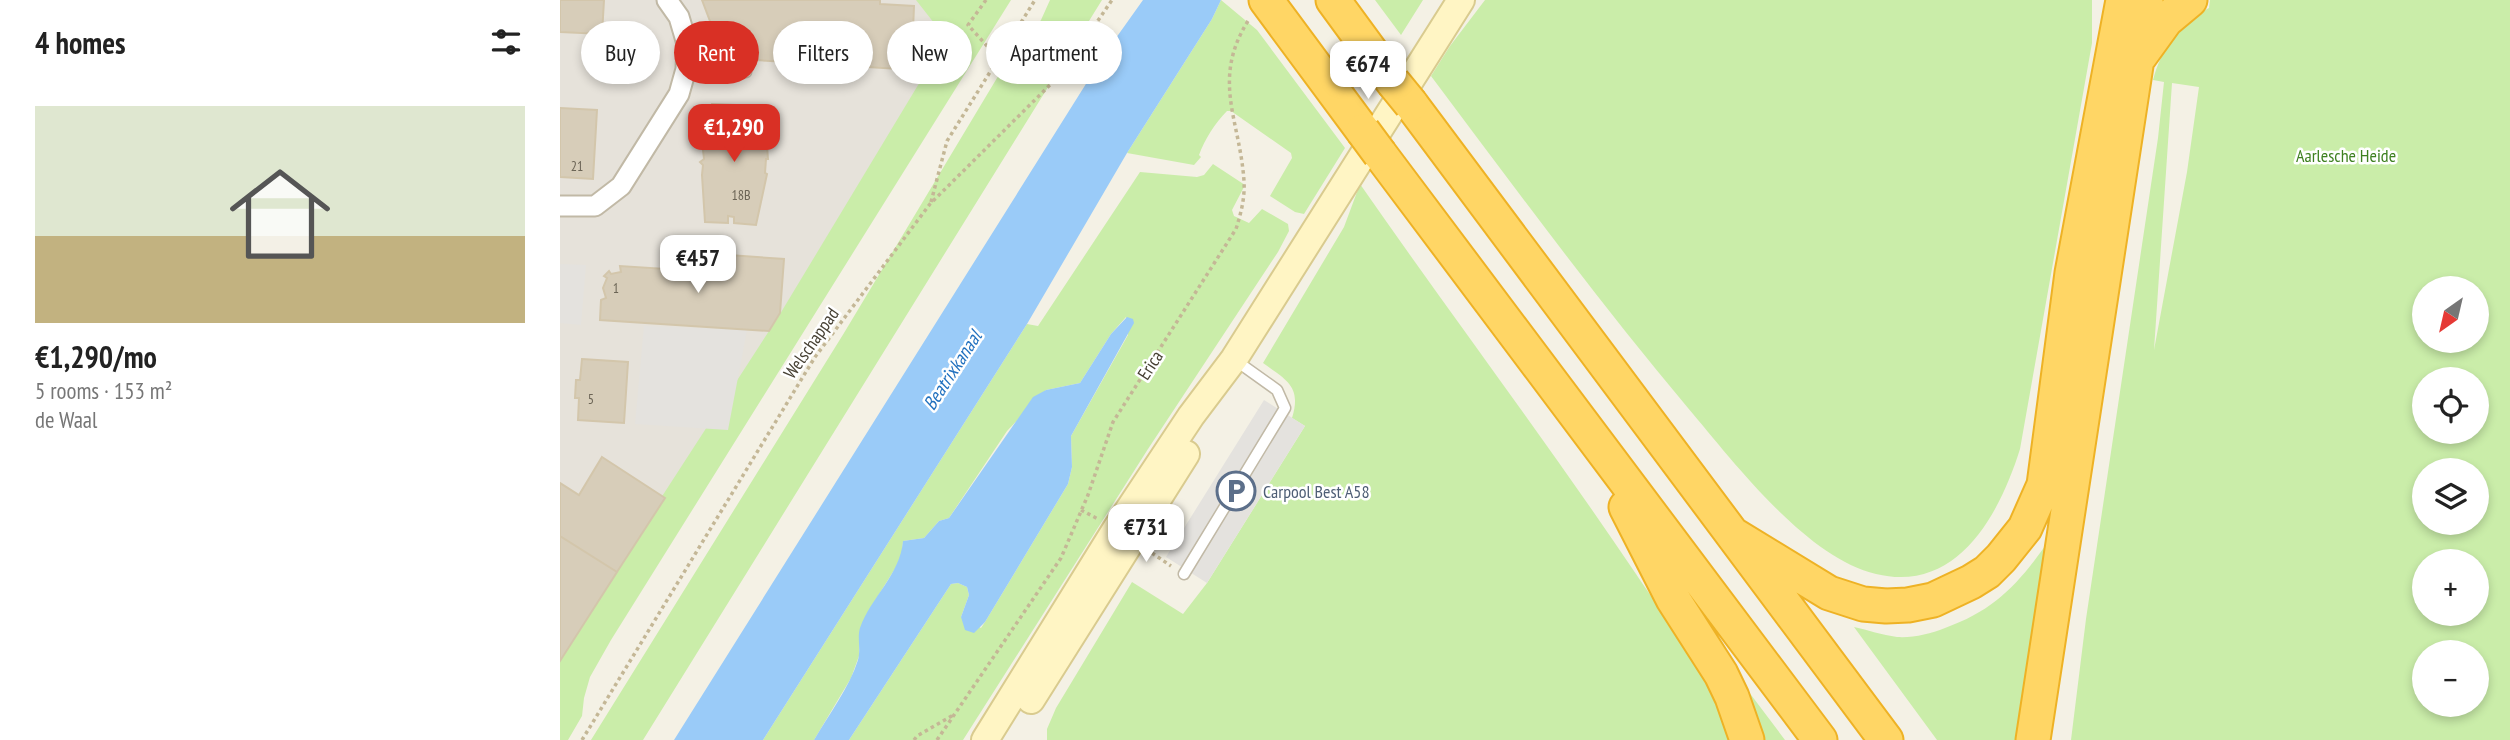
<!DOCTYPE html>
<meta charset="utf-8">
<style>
:root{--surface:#fff;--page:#f6f6f6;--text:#222;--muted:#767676;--line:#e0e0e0;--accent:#d93025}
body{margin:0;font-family:"PT Sans Narrow",sans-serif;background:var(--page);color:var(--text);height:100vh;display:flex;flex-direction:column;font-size:26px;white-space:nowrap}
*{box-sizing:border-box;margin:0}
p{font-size:23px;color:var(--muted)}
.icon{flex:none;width:38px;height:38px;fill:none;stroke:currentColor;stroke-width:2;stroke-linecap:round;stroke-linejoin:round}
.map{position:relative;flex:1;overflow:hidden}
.sheet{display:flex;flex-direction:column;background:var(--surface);width:560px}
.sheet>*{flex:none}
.top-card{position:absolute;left:21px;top:21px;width:665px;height:63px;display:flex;gap:14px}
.needle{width:46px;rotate:214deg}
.controls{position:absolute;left:1852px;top:276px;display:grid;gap:14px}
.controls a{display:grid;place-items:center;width:77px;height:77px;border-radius:50%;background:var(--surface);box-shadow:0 4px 10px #0003;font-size:35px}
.price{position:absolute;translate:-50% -60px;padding:0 16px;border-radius:14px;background:#fff;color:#222;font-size:23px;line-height:46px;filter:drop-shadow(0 2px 4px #0008)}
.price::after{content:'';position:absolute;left:50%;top:42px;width:21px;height:16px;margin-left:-10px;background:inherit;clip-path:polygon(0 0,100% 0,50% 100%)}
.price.on{background:var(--accent);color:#fff}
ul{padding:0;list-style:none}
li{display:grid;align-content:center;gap:14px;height:371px;padding:0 35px}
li+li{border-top:2px solid var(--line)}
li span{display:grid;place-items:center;height:217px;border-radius:0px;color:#555}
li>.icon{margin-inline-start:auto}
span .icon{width:126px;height:126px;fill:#fffc;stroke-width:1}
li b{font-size:30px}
h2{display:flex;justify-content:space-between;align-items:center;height:84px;padding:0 35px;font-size:30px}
.chip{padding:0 24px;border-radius:32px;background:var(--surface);box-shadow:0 4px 10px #0003;font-size:24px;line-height:63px}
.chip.on{background:var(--accent);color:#fff}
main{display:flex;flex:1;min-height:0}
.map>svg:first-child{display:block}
.industrial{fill:#e6e2da}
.green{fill:#caeda9;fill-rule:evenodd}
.parking{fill:#e4e2de}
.water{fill:#9acbf8}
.building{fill:#d7cdb9;stroke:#d3c6ab;stroke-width:2}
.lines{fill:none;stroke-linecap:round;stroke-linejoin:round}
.lane-casing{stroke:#c1b9a6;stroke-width:13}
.street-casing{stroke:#c1b9a6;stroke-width:23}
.secondary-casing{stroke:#d9cb8f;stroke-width:30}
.highway-casing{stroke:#eeb225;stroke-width:37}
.path{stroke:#c4b796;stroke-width:3.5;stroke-dasharray:3.5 3.5;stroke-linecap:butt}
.lane{stroke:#fff;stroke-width:10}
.street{stroke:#fff;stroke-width:19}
.secondary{stroke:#fff5c4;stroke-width:26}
.highway{stroke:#ffd665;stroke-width:33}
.highway-bridge-casing{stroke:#eeb225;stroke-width:37;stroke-linecap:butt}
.highway-bridge{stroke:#ffd665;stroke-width:33}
.labels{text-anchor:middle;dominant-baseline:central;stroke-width:5;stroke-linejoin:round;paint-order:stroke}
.number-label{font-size:14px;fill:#6b6455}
.park-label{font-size:18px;fill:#3e8020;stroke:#fff}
.street-label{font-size:18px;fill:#474134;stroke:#fff}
.service-label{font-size:18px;fill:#4e5e75;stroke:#fff;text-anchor:start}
.water-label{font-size:19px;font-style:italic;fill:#2171bf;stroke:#fff}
</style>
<main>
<section class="sheet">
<h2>4 homes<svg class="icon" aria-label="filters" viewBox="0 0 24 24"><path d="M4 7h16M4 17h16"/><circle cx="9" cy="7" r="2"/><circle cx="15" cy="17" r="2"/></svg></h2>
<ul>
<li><span style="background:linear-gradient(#dfe7d0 60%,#c2b280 0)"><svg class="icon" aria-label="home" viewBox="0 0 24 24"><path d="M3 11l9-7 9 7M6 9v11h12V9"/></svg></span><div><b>€1,290/mo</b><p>5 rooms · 153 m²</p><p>de Waal</p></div></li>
</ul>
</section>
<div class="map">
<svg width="1950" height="740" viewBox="0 0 1950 740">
<rect width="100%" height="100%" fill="#f4f1e5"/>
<path class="industrial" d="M0,0H364L399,45L0,660Z"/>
<path class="green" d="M356,0H451L51,640L30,677L24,698L22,716L8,740H0V654L220,314L384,42L385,37Z
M490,0H542L83,740H31L284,333L437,78L481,20Z
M661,0L697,30L785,148L744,214L735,212L710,196L732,158L731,153L671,111H667C655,123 645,139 639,155L641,157L634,165L567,153L652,19Z
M815,0H863L841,35Z
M925,0H1532V43L1460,449C1440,513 1398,594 1316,574C1245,557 1174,462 1128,408C1038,301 955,188 871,76L890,46Z
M1650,0H1950V740H1511L1526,619L1598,138L1604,82L1593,80C1602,47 1619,24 1649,8ZM1612,83L1639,87L1627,172L1594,350ZM1864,289H1916V341H1864ZM1864,380H1916V432H1864ZM1864,471H1916V523H1864ZM1864,562H1916V614H1864ZM1864,653H1916V705H1864Z
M653,164L685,185L672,210L674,216L689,223L702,209L728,224L729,231L718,252L588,449L403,740H289L391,584L398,583L407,587L409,595L401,617L421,628L425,622L508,484L512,467L511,436L568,335L566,317L551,334L520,383L486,390L447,431L389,518L379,521L364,538L343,541L342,553L336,567L308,612L299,635V656L291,678L254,740H203L467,324L478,326L580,172L637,177L644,175Z
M800,184C891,315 987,442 1076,574C1107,621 1158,684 1168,740H487V729L496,708L572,582L623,614L647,583L745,426L732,418C742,386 726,380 703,363L784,227Z
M1490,539L1456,740H1377L1294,627C1308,630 1322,635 1337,637C1353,638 1370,634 1385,628C1436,610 1460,582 1490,539Z
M1167,663L1225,740H1192Z"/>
<path class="parking" d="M0,264L26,265L21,325L0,323Z
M84,326L187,330L168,430L75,424Z
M704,400L745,426L647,583L606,557Z"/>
<path class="water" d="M583,0H661L652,19L567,153L467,324L203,740H114L546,52Z
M567,317L573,319L574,323L511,436L512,467L508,484L425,622L414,633L405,630L401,617L409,595L407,587L398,583L391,584L289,740H254C269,714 289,688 298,660C301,649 297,638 300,628C311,597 340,575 343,541L364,538L379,521L389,518L473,397L486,390L520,383L551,334Z"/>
<path class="building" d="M0,0H44L42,34L0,32Z
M142,0H320V4L354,6L353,30L374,32L371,71L164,58Z
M152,104L175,105L174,112H181V105L204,107L208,159H206L205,173L207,174L196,225L174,223V217L168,216V223L145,222L142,175L143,165L140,162L144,159L143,150Z
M0,108L37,110L33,179L0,177Z
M169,255L224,259L220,313L209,331L40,320L41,300L46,298L43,288L47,278L44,276L49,271L51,274L61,272L60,266L168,273Z
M22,359L68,362L64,423L18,420L19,398H15L16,380H20Z
M42,457L105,498L57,572L0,536V483L19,495Z
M0,536L57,572L0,661Z"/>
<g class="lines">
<defs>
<path id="lane" d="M126,66L186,72
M624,574L725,408L717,390L675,360"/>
<path id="street" d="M0,206H35L61,186L119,94L126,69L127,44L119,17L107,0"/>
<path id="secondary" d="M471,700L626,454
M425,740L556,529L631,416L674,359L901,0"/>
<path id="highway" d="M706,0L803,131
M773,0L833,82
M1580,56L1606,20L1630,0
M851,104L1326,740
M820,154L1260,740
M1066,507L1113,599L1161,674L1172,697L1187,740
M1174,535L1269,593L1303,604L1326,606L1348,605L1373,600L1411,582L1427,572L1441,558L1465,528L1484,485L1512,273L1563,0
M1473,740L1586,0"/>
</defs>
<use href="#lane" class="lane-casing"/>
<use href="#street" class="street-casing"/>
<use href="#secondary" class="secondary-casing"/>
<use href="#highway" class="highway-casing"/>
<path class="path" d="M426,0L408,25L438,58
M371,202L387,141L475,0
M521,510L538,519
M592,553L611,566
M22,740L255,357L370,204L503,72L552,0
M354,740L357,736L395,714
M377,740L501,558L528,495L553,422L676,229C681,213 685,198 684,181C680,120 651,80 688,21"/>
<use href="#lane" class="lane"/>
<use href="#street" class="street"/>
<use href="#secondary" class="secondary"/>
<use href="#highway" class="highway"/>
<defs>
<path id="highway-bridge" d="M833,82L851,104
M803,131L820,154"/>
</defs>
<use href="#highway-bridge" class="highway-bridge-casing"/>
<use href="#highway-bridge" class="highway-bridge"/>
</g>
<defs>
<symbol id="parking-ring" viewBox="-11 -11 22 22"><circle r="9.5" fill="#fff" stroke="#5c6f8a" stroke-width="1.5"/><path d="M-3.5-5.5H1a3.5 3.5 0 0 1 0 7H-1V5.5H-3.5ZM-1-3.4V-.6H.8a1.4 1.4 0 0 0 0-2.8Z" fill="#5c6f8a"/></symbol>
</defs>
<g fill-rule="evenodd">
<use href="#parking-ring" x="654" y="469" width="44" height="44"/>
</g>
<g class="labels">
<g class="number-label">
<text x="17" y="166">21</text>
<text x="181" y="195">18B</text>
<text x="56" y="288">1</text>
<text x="31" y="399">5</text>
</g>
<g class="park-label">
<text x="1786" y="155">Aarlesche Heide</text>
</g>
<g class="street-label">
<text transform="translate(251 343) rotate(-55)">Welschappad</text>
<text transform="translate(590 365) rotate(-57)">Erica</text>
</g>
<g class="service-label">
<text x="703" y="491">Carpool Best A58</text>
</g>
<g class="water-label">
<text transform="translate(392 370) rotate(-57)">Beatrixkanaal</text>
</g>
</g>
</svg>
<div class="controls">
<a><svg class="needle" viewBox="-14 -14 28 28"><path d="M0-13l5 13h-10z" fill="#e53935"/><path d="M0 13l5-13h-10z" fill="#767676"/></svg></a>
<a><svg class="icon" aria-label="locate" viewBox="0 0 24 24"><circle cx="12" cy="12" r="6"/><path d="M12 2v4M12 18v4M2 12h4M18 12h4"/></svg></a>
<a><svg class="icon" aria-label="layers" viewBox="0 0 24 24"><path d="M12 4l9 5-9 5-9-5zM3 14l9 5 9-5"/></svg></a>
<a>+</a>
<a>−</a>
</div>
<b class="price" style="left:808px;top:101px">€674</b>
<b class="price on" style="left:174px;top:164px">€1,290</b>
<b class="price" style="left:138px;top:295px">€457</b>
<b class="price" style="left:586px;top:564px">€731</b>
<div class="top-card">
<a class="chip">Buy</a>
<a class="chip on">Rent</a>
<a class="chip">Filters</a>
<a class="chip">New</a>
<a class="chip">Apartment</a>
</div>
</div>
</main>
